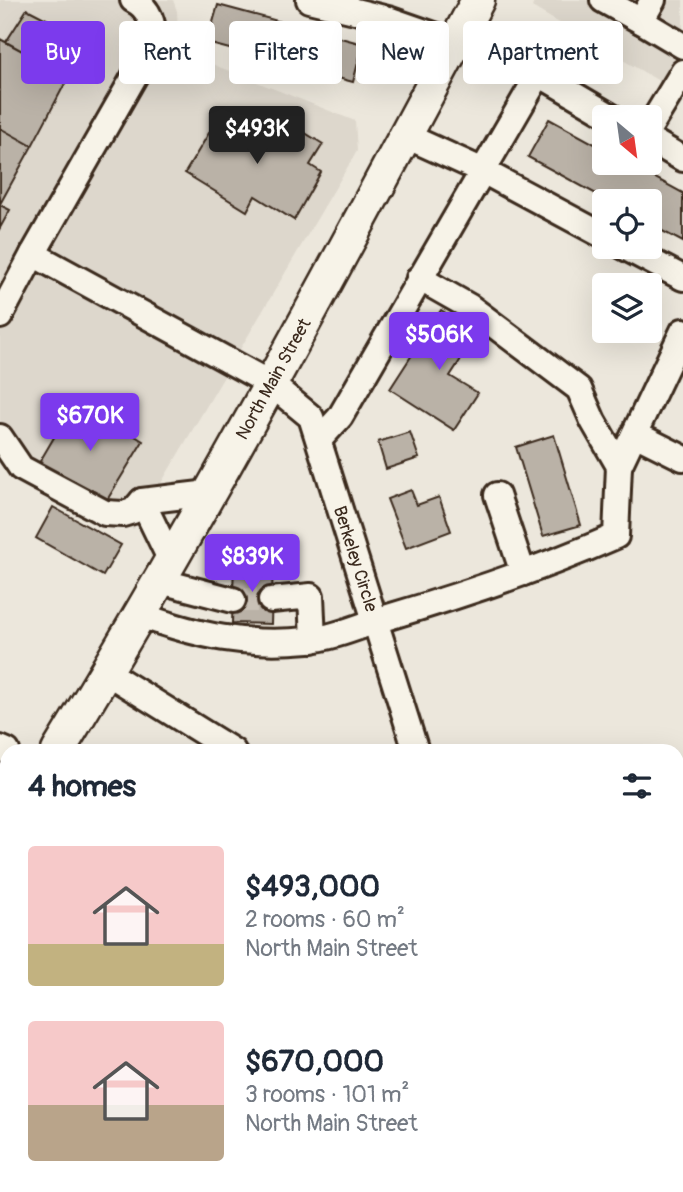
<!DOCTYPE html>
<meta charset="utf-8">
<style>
:root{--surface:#fff;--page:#f6f6f7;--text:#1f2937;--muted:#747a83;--accent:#7c3aed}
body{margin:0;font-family:Pangolin,sans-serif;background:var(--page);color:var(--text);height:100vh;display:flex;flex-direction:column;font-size:26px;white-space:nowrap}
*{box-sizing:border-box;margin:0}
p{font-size:23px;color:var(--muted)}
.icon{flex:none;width:38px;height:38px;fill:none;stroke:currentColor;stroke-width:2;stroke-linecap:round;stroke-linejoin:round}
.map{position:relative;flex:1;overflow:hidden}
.sheet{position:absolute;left:0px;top:744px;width:684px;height:450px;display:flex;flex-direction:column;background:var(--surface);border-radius:21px 21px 0 0;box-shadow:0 7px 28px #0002}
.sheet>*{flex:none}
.banner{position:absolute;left:21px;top:21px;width:642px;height:63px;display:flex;gap:14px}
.needle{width:46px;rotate:151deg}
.controls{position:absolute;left:592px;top:105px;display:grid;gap:14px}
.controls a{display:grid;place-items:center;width:70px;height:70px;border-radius:7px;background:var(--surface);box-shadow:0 7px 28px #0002;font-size:35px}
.price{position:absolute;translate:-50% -60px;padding:0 16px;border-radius:7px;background:var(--accent);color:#fff;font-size:23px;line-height:46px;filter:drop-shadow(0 2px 4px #0008)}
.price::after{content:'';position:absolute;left:50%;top:42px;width:21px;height:16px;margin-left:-10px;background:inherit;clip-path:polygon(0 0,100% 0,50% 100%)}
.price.active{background:#222;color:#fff}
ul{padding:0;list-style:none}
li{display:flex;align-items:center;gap:21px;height:175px;padding:0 28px}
li span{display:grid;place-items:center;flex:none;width:196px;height:140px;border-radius:7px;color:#555}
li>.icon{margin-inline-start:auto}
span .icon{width:84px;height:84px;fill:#fffc;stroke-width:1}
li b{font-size:30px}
h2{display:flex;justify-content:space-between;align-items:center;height:84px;padding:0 28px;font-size:30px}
.chip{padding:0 24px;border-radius:7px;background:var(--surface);box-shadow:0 7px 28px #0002;font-size:24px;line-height:63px}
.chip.active{background:var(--accent);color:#fff}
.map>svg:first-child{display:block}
.built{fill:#ddd7cc}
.building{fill:#bab2a7;stroke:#3b2a1e;stroke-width:2}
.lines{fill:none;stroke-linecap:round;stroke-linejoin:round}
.minor-tunnel{stroke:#c9c1b6;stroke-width:24;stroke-dasharray:24 12;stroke-linecap:butt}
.minor-casing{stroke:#3b2a1e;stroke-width:30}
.major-casing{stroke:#3b2a1e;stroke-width:37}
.minor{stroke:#f7f3e8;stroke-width:24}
.major{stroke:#f7f3e8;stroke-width:32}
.labels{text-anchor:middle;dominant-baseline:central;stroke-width:5;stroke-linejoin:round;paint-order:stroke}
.street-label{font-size:18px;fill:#3b2a1e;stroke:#f7f3e8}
</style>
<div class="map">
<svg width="683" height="1192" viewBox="0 0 683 1192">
<rect width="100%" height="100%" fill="#ece7dc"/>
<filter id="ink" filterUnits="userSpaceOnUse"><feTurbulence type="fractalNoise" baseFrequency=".0143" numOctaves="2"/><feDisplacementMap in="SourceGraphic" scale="14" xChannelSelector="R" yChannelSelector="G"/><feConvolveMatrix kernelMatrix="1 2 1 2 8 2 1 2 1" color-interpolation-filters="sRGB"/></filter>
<g filter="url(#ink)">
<path class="built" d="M0,0H173L177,11L179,51L355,121L357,151L134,529L107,522L0,463Z
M535,0H683V95L532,7Z
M4,1027L7,1028V1186H269L271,1192H0V1029Z"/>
<path class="building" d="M218,5L363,44L353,82L207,43Z
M27,9L95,44L75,80L6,42Z
M0,39L69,76L32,146L0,128Z
M238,117L281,143L292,125L323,144L310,165L321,172L294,220L255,196L247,211L185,173L218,118L233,127Z
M549,119L604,149V163H628L683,193V242L649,224V201H609L528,157Z
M0,128L32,146L0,204Z
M0,205L10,210L0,228Z
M441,310L478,333L450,376L478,393L454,430L390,389Z
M76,400L143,441L104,505L36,468Z
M410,432L419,458L386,469L378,442Z
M554,435L581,525L543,536L516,447Z
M411,490L417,505L439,497L451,531L406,548L387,499Z
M53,507L121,545L103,576L36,538Z
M234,563L273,564L271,624L232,623Z
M0,1083L7,1087V1143L0,1139Z"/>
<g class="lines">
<path class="minor-tunnel" d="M233,600H271"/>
<defs>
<g id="minor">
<path d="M309,0L388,19L454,42"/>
<path d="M603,0L641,21"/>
<path d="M653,0L641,21L683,46"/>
<path d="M465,23L539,74"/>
<path d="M649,128L683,72"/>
<path d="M404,135L481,170L604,236"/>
<path d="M649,139L683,159"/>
<path d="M624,247L683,278"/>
<path d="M33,254L154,42C154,25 150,8 133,0"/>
<path id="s1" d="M0,316L33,254L271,384L311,417L416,751"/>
<path d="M635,434L683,458"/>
<path d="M0,437L21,468L105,513L123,514L133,511L142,501L209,493"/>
<path d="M319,440L340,417L539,74L612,117"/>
<path d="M619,466L683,331"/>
<path d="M497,495L523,573"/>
<path d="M142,501L171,561"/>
<path d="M160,581L233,600"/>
<path d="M271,600L311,596L313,640"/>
<path d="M140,615C199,636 245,646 308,640C333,638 360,626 385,618C463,595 541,569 616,536L619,466L593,421L579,389L470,307L419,278"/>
<path d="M106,672L233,751"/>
<path d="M0,748L7,751"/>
<path d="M677,1112L683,1110"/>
<path d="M546,1192L553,1190"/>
</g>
<g id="major">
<path id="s2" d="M58,751C208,506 343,253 478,0"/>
<path d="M0,845L7,833"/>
</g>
</defs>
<use href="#minor" class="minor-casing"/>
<use href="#major" class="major-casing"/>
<use href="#minor" class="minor"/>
<use href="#major" class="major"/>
</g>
</g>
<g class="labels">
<g class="street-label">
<text stroke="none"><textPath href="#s2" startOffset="430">North Main Street</textPath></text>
<text stroke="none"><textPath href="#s1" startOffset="542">Berkeley Circle</textPath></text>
</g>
</g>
</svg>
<div class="controls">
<a><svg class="needle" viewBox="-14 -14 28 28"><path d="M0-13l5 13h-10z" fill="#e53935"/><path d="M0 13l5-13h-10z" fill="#747a83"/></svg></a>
<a><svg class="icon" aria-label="locate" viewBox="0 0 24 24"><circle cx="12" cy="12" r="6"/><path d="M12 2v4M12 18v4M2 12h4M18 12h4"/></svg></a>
<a><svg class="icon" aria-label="layers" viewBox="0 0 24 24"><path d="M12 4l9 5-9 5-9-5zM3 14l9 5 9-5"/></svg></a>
</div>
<b class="price active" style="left:257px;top:166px">$493K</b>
<b class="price" style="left:439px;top:372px">$506K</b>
<b class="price" style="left:90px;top:453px">$670K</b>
<b class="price" style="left:252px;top:594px">$839K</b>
<div class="banner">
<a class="chip active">Buy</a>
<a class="chip">Rent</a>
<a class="chip">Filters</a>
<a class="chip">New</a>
<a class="chip">Apartment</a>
</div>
<section class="sheet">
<h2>4 homes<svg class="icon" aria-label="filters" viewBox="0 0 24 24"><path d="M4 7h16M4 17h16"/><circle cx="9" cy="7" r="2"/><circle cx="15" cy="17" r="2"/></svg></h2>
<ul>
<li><span style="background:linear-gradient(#f6c9c9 70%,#c2b280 0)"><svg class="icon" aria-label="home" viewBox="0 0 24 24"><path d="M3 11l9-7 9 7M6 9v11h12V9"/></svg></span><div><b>$493,000</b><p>2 rooms · 60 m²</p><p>North Main Street</p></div></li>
<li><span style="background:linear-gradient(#f6c9c9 60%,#b9a48a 0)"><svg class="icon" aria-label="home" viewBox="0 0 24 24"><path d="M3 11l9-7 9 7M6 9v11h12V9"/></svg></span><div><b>$670,000</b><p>3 rooms · 101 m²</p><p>North Main Street</p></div></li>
</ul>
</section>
</div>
